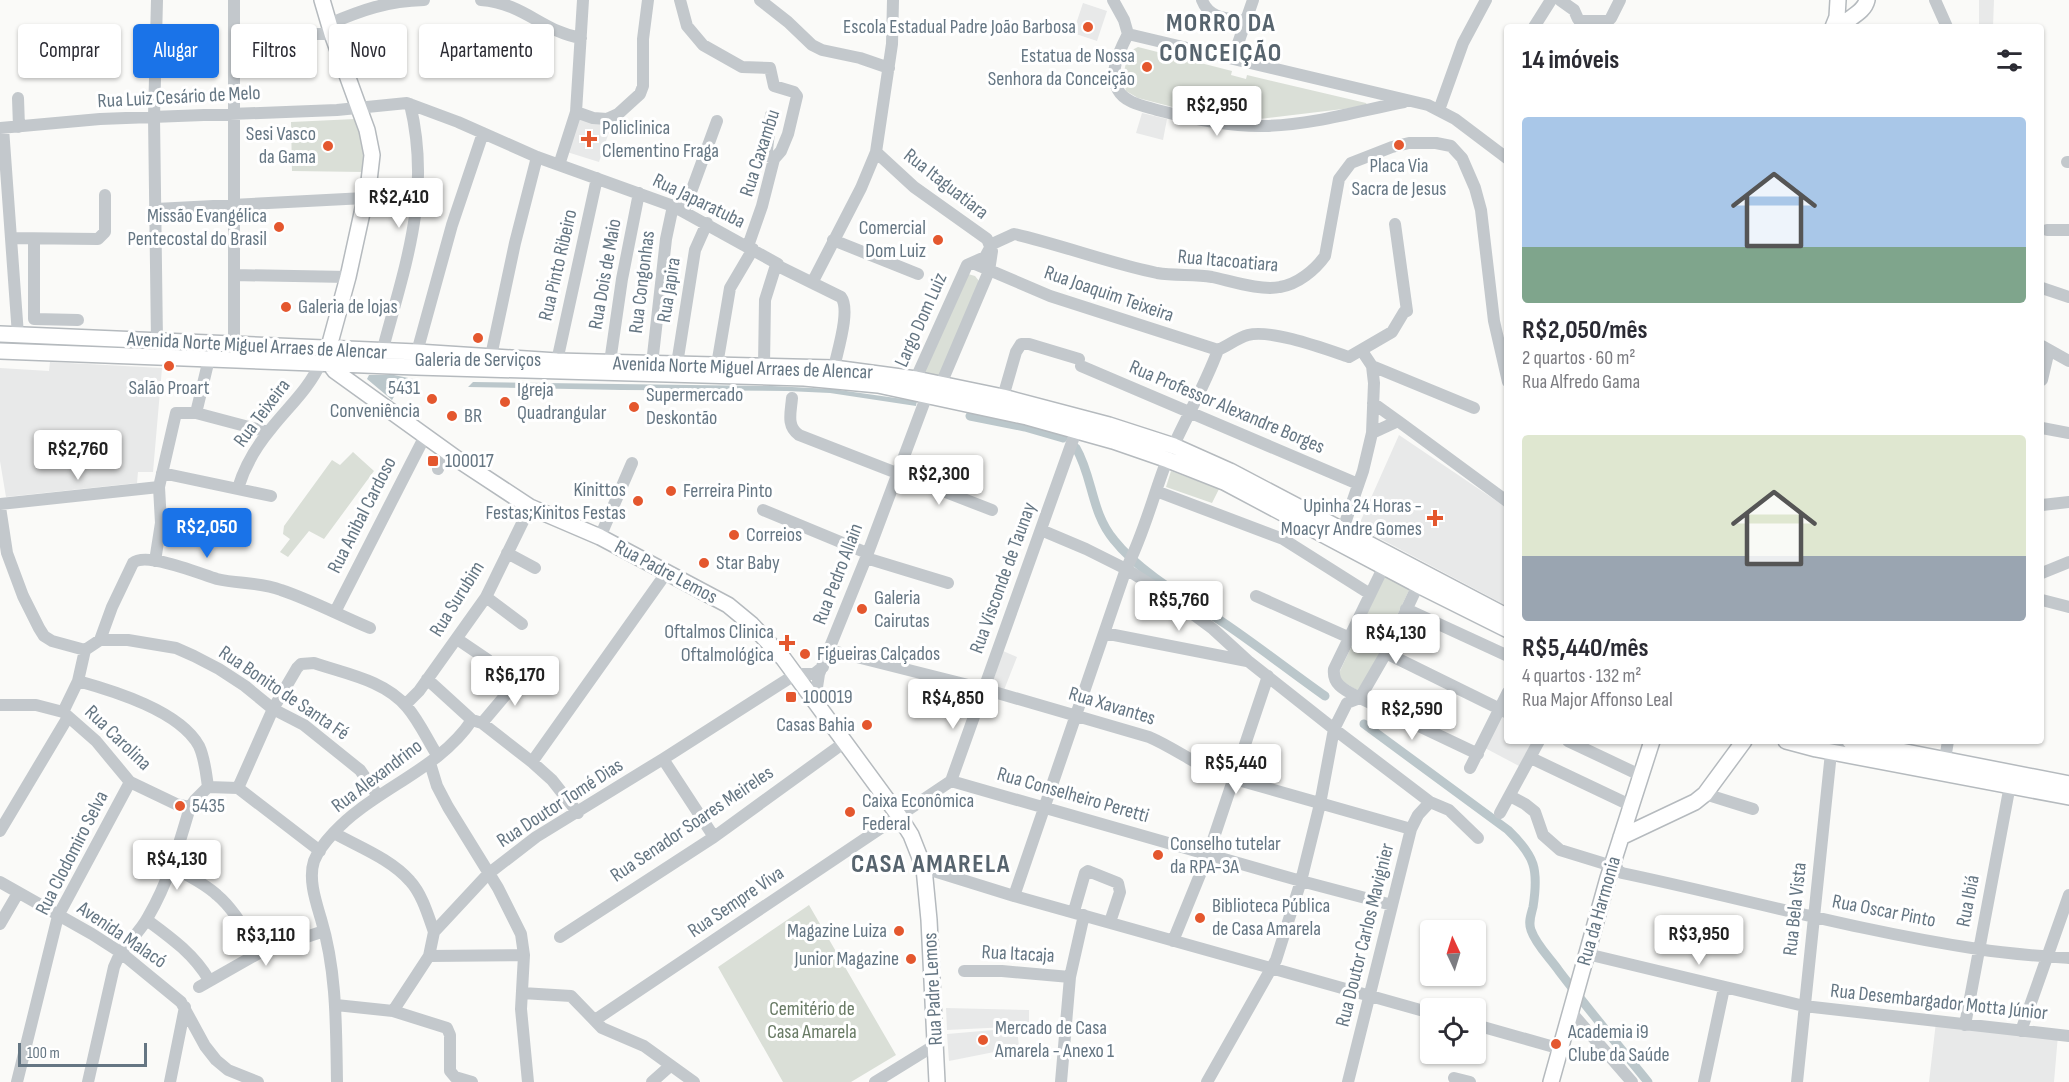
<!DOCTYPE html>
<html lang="pt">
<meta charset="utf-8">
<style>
:root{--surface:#fff;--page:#f2f2f3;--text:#2b2b33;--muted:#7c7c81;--accent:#1a73e8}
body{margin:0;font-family:"Sofia Sans Condensed",sans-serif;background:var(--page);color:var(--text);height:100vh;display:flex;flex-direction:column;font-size:22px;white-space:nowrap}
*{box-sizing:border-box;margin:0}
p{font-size:20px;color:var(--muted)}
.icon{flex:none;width:33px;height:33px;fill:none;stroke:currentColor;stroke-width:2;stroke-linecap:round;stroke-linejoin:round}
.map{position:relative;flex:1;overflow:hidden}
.sheet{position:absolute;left:1504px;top:24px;width:540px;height:720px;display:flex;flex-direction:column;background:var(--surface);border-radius:6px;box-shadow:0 2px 4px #0004}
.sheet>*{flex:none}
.top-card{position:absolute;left:18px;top:24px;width:570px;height:54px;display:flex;gap:12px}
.needle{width:39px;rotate:356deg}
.tools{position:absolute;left:1420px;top:920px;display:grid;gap:12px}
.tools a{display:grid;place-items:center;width:66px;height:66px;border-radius:6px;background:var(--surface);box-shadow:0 2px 4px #0004;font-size:30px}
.scale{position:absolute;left:18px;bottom:15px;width:129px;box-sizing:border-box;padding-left:6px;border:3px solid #657683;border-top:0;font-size:16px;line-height:21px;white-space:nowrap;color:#657683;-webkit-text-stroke:4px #fff;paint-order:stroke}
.price{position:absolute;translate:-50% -51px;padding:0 14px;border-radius:6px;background:#fff;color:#222;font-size:20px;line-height:39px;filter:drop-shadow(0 2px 3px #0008)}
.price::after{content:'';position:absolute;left:50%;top:36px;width:18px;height:14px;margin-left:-9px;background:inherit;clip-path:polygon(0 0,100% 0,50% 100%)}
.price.on{background:var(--accent);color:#fff}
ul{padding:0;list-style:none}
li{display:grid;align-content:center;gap:12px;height:318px;padding:0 18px}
li span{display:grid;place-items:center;height:186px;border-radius:6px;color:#555}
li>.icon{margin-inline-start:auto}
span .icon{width:108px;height:108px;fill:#fffc;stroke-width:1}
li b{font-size:26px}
h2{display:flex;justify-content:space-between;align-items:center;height:72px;padding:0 18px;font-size:26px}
.tag{padding:0 21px;border-radius:6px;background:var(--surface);box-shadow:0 2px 4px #0004;font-size:21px;line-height:54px}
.tag.on{background:var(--accent);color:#fff}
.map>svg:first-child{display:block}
.built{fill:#e8e9e9}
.green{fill:#dadfd7}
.water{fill:#bbc7cb}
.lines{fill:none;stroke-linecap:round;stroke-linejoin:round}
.canal{stroke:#bbc7cb;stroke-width:9}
.major-casing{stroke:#b5babe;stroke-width:18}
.minor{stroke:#c3c8cc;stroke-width:12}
.major{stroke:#fff;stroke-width:15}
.poi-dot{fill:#e4572e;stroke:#fff;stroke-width:2}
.labels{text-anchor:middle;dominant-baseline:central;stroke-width:6;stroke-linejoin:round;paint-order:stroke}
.poi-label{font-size:20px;fill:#657683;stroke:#fff;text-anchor:start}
.street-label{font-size:20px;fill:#657683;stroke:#fff}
.park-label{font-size:20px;fill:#687a64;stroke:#fff}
.district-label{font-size:26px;font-weight:bold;letter-spacing:1.5px;fill:#57646e;stroke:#fff}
</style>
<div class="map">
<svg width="2069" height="1082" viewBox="0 0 2069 1082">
<rect width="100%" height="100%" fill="#fafaf8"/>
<path class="built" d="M1979,0H1994L1993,27H1979Z
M1083,3L1107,11L1097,41L1073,33Z
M1142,113L1167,119L1163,140L1136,133Z
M578,116L611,126L599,162L567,152Z
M50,362L162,368L153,472H138L137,483L6,497L0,461V368L49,371Z
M1399,435L1507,508V606L1358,527Z
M1003,651L1017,657L1004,690L994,687L992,683Z
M1503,715L1507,717L1508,741H1533L1519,766L1485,748Z
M946,1008L1029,1010V1026L947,1030Z
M1936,1022L2058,1035L2054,1082H1929Z
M1017,1028L1019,1047L949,1061L947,1034Z"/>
<path class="green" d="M1138,47L1232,71L1231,75L1246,79L1247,75L1366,103L1368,106L1259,119L1192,112L1138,98L1126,91L1123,76L1128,54L1130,51Z
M355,119L364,142V172L292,171L291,122Z
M968,274L975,276L979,281L939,380L922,377Z
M353,452L374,471L324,539L309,531L288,557L280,552L290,539L283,534L284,526L332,460L340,465Z
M1171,471L1219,489L1212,503L1166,487Z
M1385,575L1411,586L1362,690H1357L1340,680L1339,673Z
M809,905L896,1055L851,1082H783L718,967Z"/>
<path class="water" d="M369,375H394L413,379V385H401L392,400L367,379Z
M473,382L772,386L832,389L917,401L916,406L830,393L787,391L621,390L468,387Z"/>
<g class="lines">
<path class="canal" d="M970,416L1025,427L1063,438
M1076,448C1093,477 1091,513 1114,540C1140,573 1189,600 1224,623C1258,646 1291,672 1325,696
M1364,724L1508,830C1535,856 1539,869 1533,907C1531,915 1528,922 1531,930C1536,945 1550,958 1559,971C1588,1009 1618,1045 1648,1082"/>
<defs>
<path id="major" d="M322,0L332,34L367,130L372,155L369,181L348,277L330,343L329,360
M1833,27L1837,17L1838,0
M1840,27C1849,17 1864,13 1867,0
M0,334L417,352L557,361L834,368L916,379L1003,397L1109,425L1174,446L1230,471L1508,617
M0,351L416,367L804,378L878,385L1027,417L1113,441L1168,460L1224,482L1418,585L1508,630
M329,363L335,371L460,461L530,507L600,537L728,605L751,624L783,658L899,816L911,835L924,868L929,920L937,1082
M1786,741L1816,749L2069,797
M1850,741L2069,784
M1621,837L1695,802L1705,794L1744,741
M1551,1082L1608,878L1652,741"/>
</defs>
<use href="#major" class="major-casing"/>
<path class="minor" d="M234,0C235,115 233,229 234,344
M481,0C524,3 543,32 581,38
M680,0L687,26L703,45L742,67L770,68L774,86L794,92L797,96L788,134L781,151L774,159L762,206L748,246
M760,0L788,22L812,45L822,50L860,58L889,68
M1113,0L1124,20L1128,34
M1202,0C1209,19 1227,18 1245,21
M1560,0L1574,10L1578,19L1585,21H1608L1611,18L1620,0
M1935,0L1947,27
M329,24C362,10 387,1 424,0
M1534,27L1551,0
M234,34H332
M1128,34L1428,105L1455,119L1508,159
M1128,34C1120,50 1108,72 1118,90C1125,103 1144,106 1157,110C1192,119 1230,127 1265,126C1312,125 1359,111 1404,102
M1233,58L1253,0
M18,98L19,127
M1439,110L1463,43L1486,0
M576,112L593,118L607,119L618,114L640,94L643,86V39L648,0
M771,115L767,150L768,156L774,159
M0,128L100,119L337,110L407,103L458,122L537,157L673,206L778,264L776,265L841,297C851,310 837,352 834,368
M3,128L18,335
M876,152L914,187L987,239L992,251L989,271L941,384
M2067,162H2069
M559,165L576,112L583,0
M156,209L365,198
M684,211L717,121
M2047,230H2069
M11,238L98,239L105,232V195
M34,239V319L78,320
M833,240L918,274
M990,245L1014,234C1062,245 1109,263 1157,273C1175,276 1194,274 1212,277C1231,281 1261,291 1280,287C1298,284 1315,270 1325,256L1339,179L1351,163L1392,147L1409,143H1436L1451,146L1462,158L1475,188L1481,210L1494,321L1508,382
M969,264H975L1050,296L1218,350
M234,275L348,277
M812,283L861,188L876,152L892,44L893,0
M2042,288L2069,297
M157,341L154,117L157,0
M2042,346L2069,361
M382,352C405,265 432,195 410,104
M417,352L452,225L483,133
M491,356L515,243L537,157
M557,361L597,178
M610,362L622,279L639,193
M652,364L666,239L673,206
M677,364L695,250L707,223
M717,365L730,288L753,249
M764,365L765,300L776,265
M1081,366L1358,484
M1372,366L1474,408
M2042,380L2049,350
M913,385L967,265L985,257L991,246
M1003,397L1016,352L1021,344H1029L1079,359
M792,398C791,412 786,426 799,435L992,510
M1373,403L1398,421
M196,413L209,359
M2042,428L2069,433
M1372,433L1398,421L1508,502
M438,469L445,451
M162,473L271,496
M238,488C244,468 256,447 270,430C287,408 309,389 321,362
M1156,491L1283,539L1370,594
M0,504L159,487
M2042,505L2069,502
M0,507L7,553L23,596L39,628L44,636L52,641L85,650L100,640H128L176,648L194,656L219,669L245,686L273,709L304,725L360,770L378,796
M763,510L867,553
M1343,529L1363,471L1372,433L1374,383L1372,366L1362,351
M1041,530L1086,549L1126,569L1170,597L1213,629L1248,661L1334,729L1430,802L1449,810L1478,838
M600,537L632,463
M507,553L535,568
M866,558L948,583
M155,561L161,523L159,487L176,413H196L268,432
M1384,566L1334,669C1332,686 1347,691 1360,698L1386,653L1418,585
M2042,573L2069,562
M1256,596L1350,638
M486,597L522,624
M2042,600L2069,607
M1406,609L1508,656
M335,612L425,436
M1104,633L1247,661
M457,639L488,660
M100,640L112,607L133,563C146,551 200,574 217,579C238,584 260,582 281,590C311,600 341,616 370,628
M829,650L984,689L1149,737C1175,748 1197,766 1224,776L1411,829
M1386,653L1508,713
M427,679L472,720L482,723L532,762L552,780L578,813
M78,681C114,691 180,711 199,746C205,759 206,773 208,787
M815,700L819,674L866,558L927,395
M0,705H36L63,712L96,741L130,782L176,804L190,807L195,800L208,787L238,788L320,851
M405,705L419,691L486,597L530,507
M63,712L78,681L85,650
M482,723L525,672
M1568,741L1642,776
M1843,751L1834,749L1835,743L1859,748
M1531,758L1632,806
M663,759L714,837
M1945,759L1948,741
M532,762L667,572
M430,763L437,786L448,807L498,888L521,934L524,955L521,1009L528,1082
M1470,768L1508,692
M951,781L1301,881L1392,905
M238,788L273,709L297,668L301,664L314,663C346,674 384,680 407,707C419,721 427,739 437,755
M1705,794L1753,809
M1510,796L1525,804L1535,812L1543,835L1560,850L1612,866
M1500,813L1539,741
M0,831L68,717
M334,833C359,847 391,859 410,881C422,894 428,915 434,932
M1614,861L1618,870L1622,873C1741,898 1858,931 1978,949C2008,954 2039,956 2069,958
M172,867C187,875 204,883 217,895C235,910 246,933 259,953
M924,868L1014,896L1431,1013
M0,882L92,934L120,952L181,1002L205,1046L216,1060L228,1070L258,1082
M1014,896L1126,569C1144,534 1153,496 1167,460C1183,423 1204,388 1218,350C1228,346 1237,338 1248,335C1272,329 1325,349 1349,357L1392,332L1404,312L1407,311L1395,224
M1074,911L1085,873L1088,871L1118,883L1120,892L1110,922
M147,920C170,937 194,954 209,980
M0,924L18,893
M560,937L714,837L845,742
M1173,941L1208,855L1268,676
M1587,954L1804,1006L2069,1036
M429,956L524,955
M964,971H1002L1070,977
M199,987L259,953L324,931
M522,993L571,996L602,1028L644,1046L694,1082
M336,1005L393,1011L447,1028L450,1035V1071L455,1077L472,1082
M393,1011L429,956L434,932L488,874L536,837L663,759L796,674H814L823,667
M1571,1012L1632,1082
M595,1020L951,781L1076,431
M1476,1025L1561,1049
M1965,1025L2010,785
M2021,1031L2069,895
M1454,1078L1470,1082
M17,1082L58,916L130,782
M88,1082L114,967C122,945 138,936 148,917C168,883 179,845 190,807
M170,1082L185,1007
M337,1082C336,1027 337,972 321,919C316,902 308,879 314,861C321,843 344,821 359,810C397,781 445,761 472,720
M652,1082L670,1066
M875,1082L935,1045
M1061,1082L1070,977L1084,915
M1207,1082L1276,960L1301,881L1320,804L1334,729L1347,703L1360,698L1478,754
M1348,1082L1411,829L1418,815L1430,802
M1704,1082L1724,988
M1797,1082L1832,743"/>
<use href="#major" class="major"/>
</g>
<g class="poi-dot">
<circle cx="1088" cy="27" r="6"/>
<circle cx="1147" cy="67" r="6"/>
<path d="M586 130h6v6h6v6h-6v6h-6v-6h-6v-6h6z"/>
<circle cx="1399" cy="145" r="6"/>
<circle cx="328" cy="146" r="6"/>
<circle cx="279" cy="227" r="6"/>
<circle cx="938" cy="240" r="6"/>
<circle cx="286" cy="307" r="6"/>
<circle cx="478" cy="338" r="6"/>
<circle cx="169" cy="366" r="6"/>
<circle cx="432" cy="399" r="6"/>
<circle cx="505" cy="402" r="6"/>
<circle cx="634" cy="407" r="6"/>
<circle cx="452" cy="416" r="6"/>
<rect x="427" y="455" width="12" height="12" rx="3"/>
<circle cx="671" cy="491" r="6"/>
<circle cx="638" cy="501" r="6"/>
<path d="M1432 509h6v6h6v6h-6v6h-6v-6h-6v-6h6z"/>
<circle cx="734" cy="535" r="6"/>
<circle cx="704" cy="563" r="6"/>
<circle cx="862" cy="609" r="6"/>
<path d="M784 634h6v6h6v6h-6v6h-6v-6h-6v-6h6z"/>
<circle cx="805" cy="654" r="6"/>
<rect x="785" y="691" width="12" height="12" rx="3"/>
<circle cx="867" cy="725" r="6"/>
<circle cx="180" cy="806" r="6"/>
<circle cx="850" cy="812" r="6"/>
<circle cx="1158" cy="855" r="6"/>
<circle cx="1200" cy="918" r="6"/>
<circle cx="899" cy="931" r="6"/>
<circle cx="911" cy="959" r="6"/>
<circle cx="983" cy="1040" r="6"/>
<circle cx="1556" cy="1044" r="6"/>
</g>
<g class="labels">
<g class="poi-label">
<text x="1076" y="27" text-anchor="end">Escola Estadual Padre João Barbosa</text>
<text x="1135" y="56" text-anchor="end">Estatua de Nossa<tspan x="1135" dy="23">Senhora da Conceição</tspan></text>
<text x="602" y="128">Policlinica<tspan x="602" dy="23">Clementino Fraga</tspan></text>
<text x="316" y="134" text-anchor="end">Sesi Vasco<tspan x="316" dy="23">da Gama</tspan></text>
<text x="1399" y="166" text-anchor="middle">Placa Via<tspan x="1399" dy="23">Sacra de Jesus</tspan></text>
<text x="267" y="216" text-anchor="end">Missão Evangélica<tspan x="267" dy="23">Pentecostal do Brasil</tspan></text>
<text x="926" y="228" text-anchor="end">Comercial<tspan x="926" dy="23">Dom Luiz</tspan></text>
<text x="298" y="307">Galeria de lojas</text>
<text x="478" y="360" text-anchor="middle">Galeria de Serviços</text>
<text x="169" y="388" text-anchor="middle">Salão Proart</text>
<text x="420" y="388" text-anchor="end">5431<tspan x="420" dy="23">Conveniência</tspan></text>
<text x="517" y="390">Igreja<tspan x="517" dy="23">Quadrangular</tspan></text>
<text x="646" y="395">Supermercado<tspan x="646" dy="23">Deskontão</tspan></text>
<text x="464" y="416">BR</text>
<text x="445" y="461">100017</text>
<text x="626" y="490" text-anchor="end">Kinittos<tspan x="626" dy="23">Festas;Kinitos Festas</tspan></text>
<text x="683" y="491">Ferreira Pinto</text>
<text x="1422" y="506" text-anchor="end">Upinha 24 Horas -<tspan x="1422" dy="23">Moacyr Andre Gomes</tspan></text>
<text x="746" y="535">Correios</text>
<text x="716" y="563">Star Baby</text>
<text x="874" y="598">Galeria<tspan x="874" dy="23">Cairutas</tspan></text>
<text x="774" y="632" text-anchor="end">Oftalmos Clinica<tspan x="774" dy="23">Oftalmológica</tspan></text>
<text x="817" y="654">Figueiras Calçados</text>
<text x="803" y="697">100019</text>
<text x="855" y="725" text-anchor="end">Casas Bahia</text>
<text x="862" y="801">Caixa Econômica<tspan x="862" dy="23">Federal</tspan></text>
<text x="192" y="806">5435</text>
<text x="1170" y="844">Conselho tutelar<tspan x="1170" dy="23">da RPA-3A</tspan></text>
<text x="1212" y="906">Biblioteca Pública<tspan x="1212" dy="23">de Casa Amarela</tspan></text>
<text x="887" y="931" text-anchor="end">Magazine Luiza</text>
<text x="899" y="959" text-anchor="end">Junior Magazine</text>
<text x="995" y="1028">Mercado de Casa<tspan x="995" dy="23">Amarela - Anexo 1</tspan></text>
<text x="1568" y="1032">Academia i9<tspan x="1568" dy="23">Clube da Saúde</tspan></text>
</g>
<g class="street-label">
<text transform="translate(179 97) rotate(-3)">Rua Luiz Cesário de Melo</text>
<text transform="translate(760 153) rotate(-72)">Rua Caxambu</text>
<text transform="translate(946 184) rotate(38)">Rua Itaguatiara</text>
<text transform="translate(699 201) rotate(26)">Rua Japaratuba</text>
<text transform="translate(1228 261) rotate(5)">Rua Itacoatiara</text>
<text transform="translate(558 265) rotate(-77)">Rua Pinto Ribeiro</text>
<text transform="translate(605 274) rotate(-80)">Rua Dois de Maio</text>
<text transform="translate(642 282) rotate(-83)">Rua Congonhas</text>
<text transform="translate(669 290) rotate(-81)">Rua Japira</text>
<text transform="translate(1109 294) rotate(19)">Rua Joaquim Teixeira</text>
<text transform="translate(921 320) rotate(-66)">Largo Dom Luiz</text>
<text transform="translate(257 346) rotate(3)">Avenida Norte Miguel Arraes de Alencar</text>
<text transform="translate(743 368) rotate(2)">Avenida Norte Miguel Arraes de Alencar</text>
<text transform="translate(1227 407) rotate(23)">Rua Professor Alexandre Borges</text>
<text transform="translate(262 413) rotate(-53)">Rua Teixeira</text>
<text transform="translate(362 515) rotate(-63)">Rua Anibal Cardoso</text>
<text transform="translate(666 572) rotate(28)">Rua Padre Lemos</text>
<text transform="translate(838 574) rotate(-69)">Rua Pedro Allain</text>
<text transform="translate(1003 578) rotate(-70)">Rua Visconde de Taunay</text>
<text transform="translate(457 599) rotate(-58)">Rua Surubim</text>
<text transform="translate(284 693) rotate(34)">Rua Bonito de Santa Fé</text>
<text transform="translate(1112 706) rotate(17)">Rua Xavantes</text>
<text transform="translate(118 738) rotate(44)">Rua Carolina</text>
<text transform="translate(377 776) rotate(-37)">Rua Alexandrino</text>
<text transform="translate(1073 795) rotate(16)">Rua Conselheiro Peretti</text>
<text transform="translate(560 803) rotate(-33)">Rua Doutor Tomé Dias</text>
<text transform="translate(692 824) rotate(-34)">Rua Senador Soares Meireles</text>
<text transform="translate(72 853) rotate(-63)">Rua Clodomiro Selva</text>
<text transform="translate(1968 901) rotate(-79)">Rua Ibiá</text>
<text transform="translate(736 902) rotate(-34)">Rua Sempre Viva</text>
<text transform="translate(1795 909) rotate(-84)">Rua Bela Vista</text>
<text transform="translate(1599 911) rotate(-74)">Rua da Harmonia</text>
<text transform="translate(1884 911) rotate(11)">Rua Oscar Pinto</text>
<text transform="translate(122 935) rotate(34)">Avenida Malacó</text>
<text transform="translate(1365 935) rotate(-76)">Rua Doutor Carlos Mavignier</text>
<text transform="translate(1018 954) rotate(3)">Rua Itacaja</text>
<text transform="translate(933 989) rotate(-93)">Rua Padre Lemos</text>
<text transform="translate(1939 1002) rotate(6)">Rua Desembargador Motta Júnior</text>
</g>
<g class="park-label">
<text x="812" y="1009">Cemitério de<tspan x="812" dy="23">Casa Amarela</tspan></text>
</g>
<g class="district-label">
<text x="1221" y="23">MORRO DA<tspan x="1221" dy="30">CONCEIÇÃO</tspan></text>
<text x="931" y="864">CASA AMARELA</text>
</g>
</g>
</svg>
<div class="tools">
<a><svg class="needle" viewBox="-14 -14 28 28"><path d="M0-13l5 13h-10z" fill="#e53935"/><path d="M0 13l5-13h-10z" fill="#7c7c81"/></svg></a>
<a><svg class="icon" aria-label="locate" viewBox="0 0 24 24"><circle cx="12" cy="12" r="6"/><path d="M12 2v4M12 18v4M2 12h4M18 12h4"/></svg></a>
</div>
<div class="scale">100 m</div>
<b class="price" style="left:1217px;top:137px">R$2,950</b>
<b class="price" style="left:399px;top:229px">R$2,410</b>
<b class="price" style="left:78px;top:481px">R$2,760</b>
<b class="price" style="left:939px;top:506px">R$2,300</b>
<b class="price on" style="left:207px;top:559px">R$2,050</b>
<b class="price" style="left:1179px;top:632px">R$5,760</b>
<b class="price" style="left:1396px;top:665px">R$4,130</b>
<b class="price" style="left:515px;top:707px">R$6,170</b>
<b class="price" style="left:953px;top:730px">R$4,850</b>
<b class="price" style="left:1412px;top:741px">R$2,590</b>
<b class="price" style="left:1236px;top:795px">R$5,440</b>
<b class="price" style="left:177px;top:891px">R$4,130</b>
<b class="price" style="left:1699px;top:966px">R$3,950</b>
<b class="price" style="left:266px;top:967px">R$3,110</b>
<div class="top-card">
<a class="tag">Comprar</a>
<a class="tag on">Alugar</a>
<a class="tag">Filtros</a>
<a class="tag">Novo</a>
<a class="tag">Apartamento</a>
</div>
<section class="sheet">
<h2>14 imóveis<svg class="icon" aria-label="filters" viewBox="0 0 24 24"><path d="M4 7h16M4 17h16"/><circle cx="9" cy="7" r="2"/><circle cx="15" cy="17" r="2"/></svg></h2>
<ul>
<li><span style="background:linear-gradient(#a9c7e8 70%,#7fa58c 0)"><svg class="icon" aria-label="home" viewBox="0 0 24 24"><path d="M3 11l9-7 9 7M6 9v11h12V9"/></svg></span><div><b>R$2,050/mês</b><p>2 quartos · 60 m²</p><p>Rua Alfredo Gama</p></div></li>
<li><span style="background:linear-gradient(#dfe7d0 65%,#9aa5b1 0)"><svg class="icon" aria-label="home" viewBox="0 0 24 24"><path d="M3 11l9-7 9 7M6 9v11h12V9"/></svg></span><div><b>R$5,440/mês</b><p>4 quartos · 132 m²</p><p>Rua Major Affonso Leal</p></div></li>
</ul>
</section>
</div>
